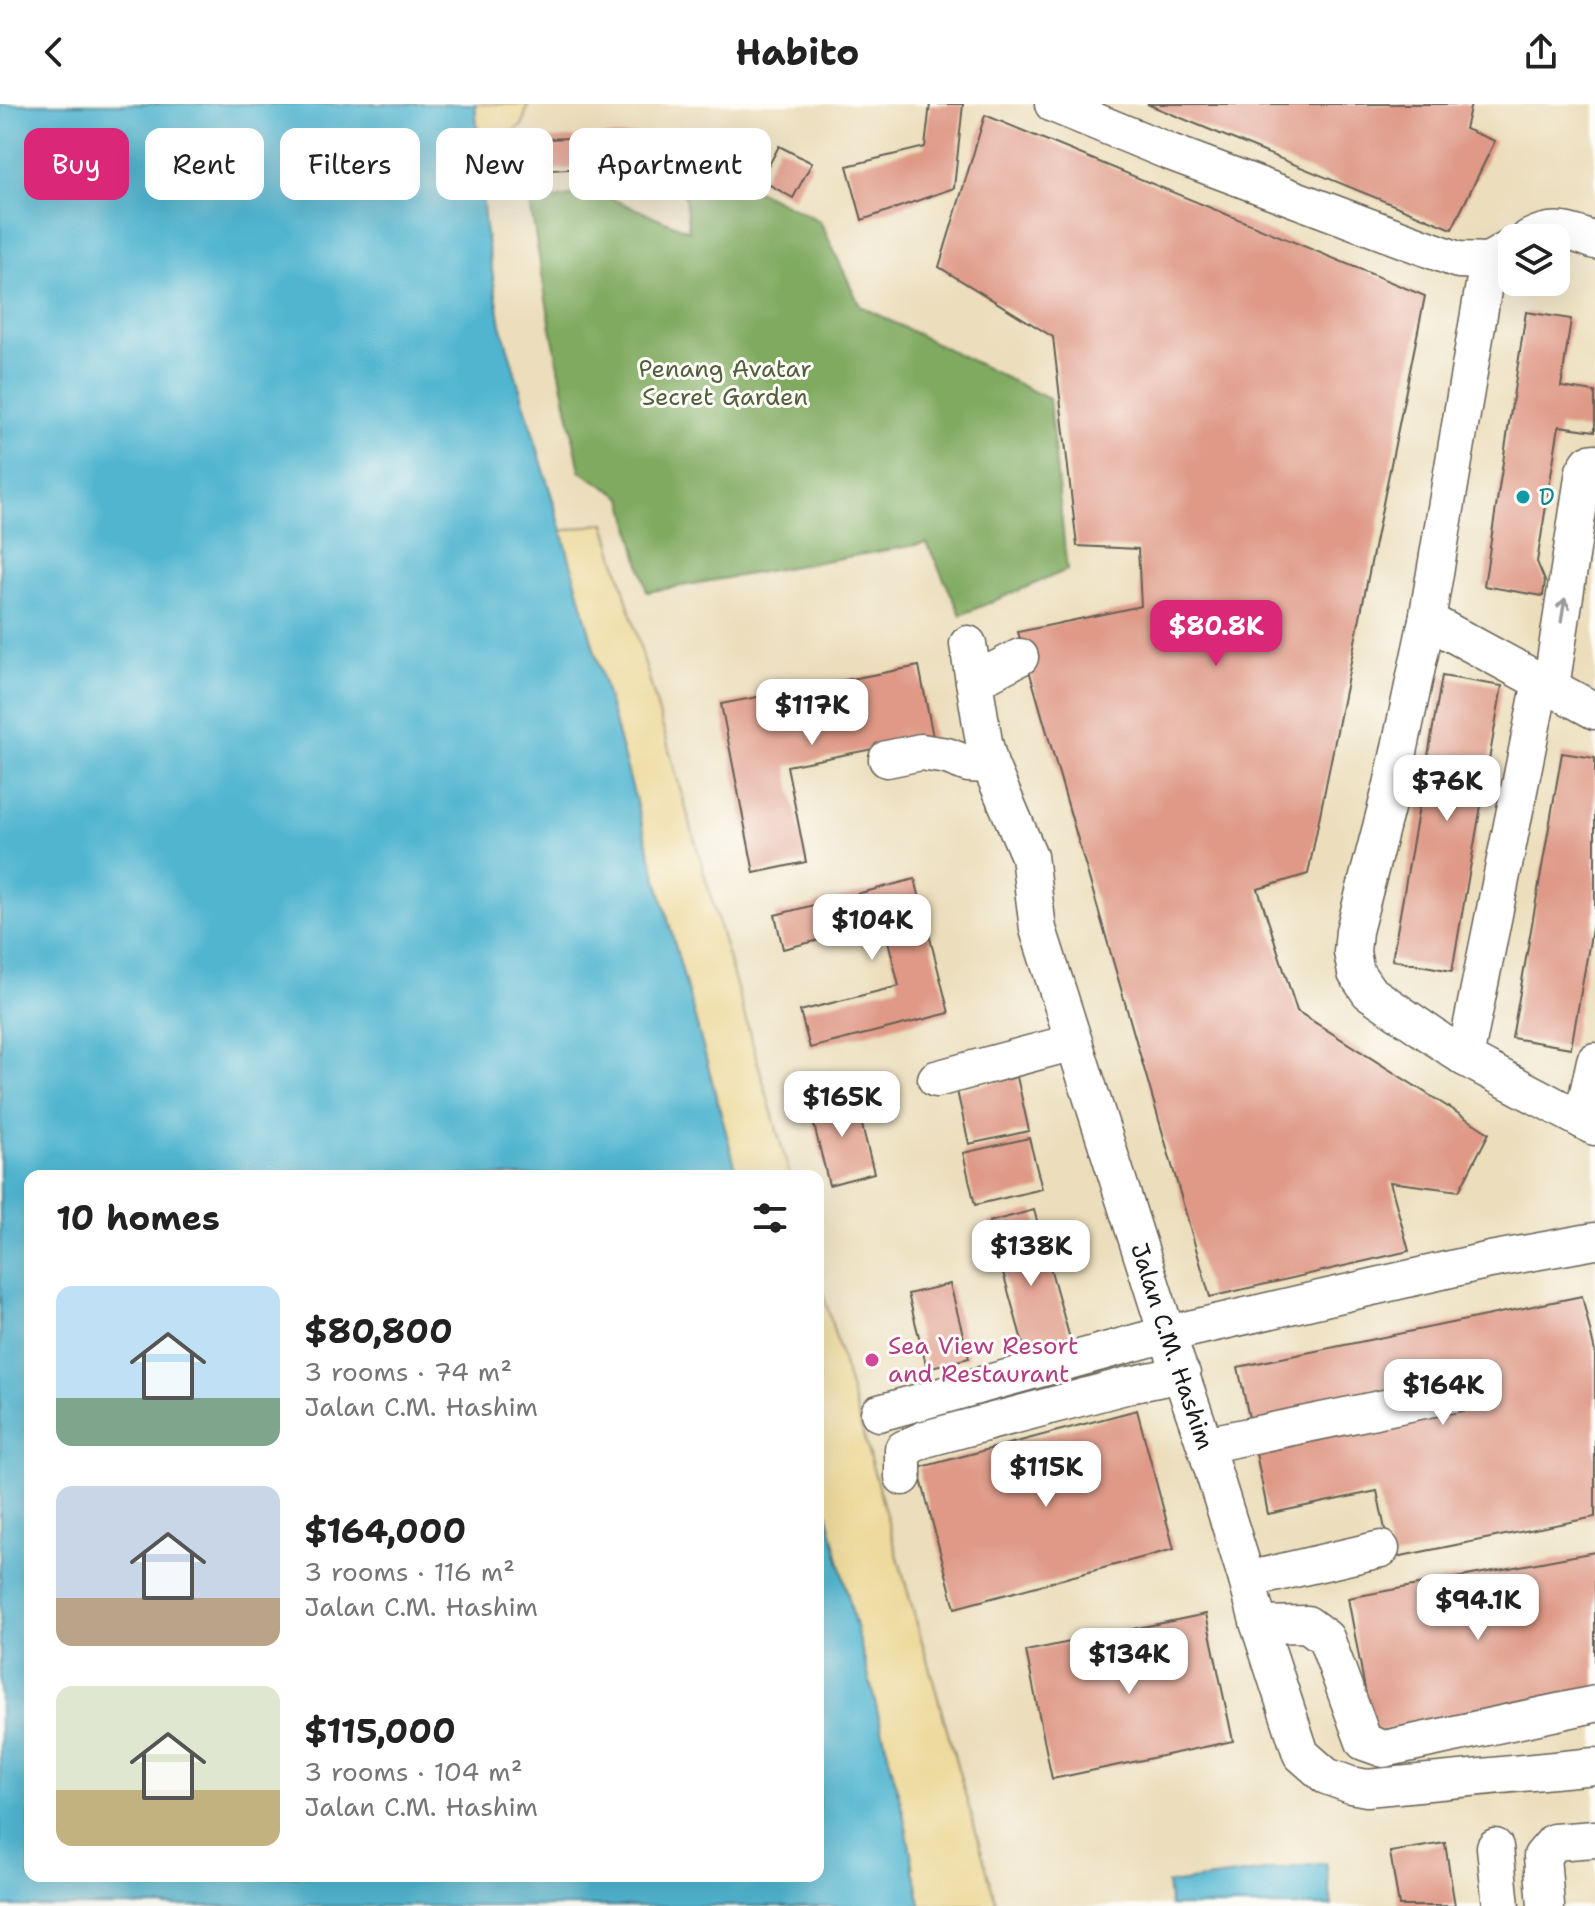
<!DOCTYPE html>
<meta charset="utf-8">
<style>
:root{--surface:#fff;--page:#f6f6f6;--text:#222;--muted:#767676;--accent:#db2777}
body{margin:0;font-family:"Shantell Sans",sans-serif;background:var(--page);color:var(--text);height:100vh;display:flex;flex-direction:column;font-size:30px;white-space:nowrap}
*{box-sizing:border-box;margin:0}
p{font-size:26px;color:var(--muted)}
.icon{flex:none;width:44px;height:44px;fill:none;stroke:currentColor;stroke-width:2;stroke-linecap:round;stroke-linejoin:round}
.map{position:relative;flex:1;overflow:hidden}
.side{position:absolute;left:24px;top:1066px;width:800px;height:712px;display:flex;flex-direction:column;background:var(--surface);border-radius:16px;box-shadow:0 8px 32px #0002}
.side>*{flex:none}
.guide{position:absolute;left:24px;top:24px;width:800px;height:72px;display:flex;gap:16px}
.fabs{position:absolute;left:1498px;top:120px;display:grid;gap:16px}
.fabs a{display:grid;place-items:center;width:72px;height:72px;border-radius:16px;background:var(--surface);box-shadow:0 8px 32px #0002;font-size:40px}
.price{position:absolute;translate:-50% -68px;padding:0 18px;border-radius:16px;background:#fff;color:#222;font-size:26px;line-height:52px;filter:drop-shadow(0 2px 4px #0008)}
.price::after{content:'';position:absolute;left:50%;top:48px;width:24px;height:18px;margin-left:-12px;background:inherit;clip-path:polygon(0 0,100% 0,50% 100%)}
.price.active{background:var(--accent);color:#fff}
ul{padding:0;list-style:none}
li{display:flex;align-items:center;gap:24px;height:200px;padding:0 32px}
li span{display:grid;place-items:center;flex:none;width:224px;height:160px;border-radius:16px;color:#555}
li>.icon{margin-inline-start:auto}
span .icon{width:96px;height:96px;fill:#fffc;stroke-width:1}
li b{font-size:34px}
h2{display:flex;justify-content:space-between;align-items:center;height:96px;padding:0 32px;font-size:34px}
.pill{padding:0 28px;border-radius:16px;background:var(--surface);box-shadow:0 8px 32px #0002;font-size:28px;line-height:72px}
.pill.active{background:var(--accent);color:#fff}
header{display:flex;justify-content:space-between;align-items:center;height:104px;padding:0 32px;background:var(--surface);font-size:36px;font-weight:700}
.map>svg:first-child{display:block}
.forest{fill:#80aa61;stroke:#4e633e;stroke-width:2}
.sand{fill:#eeda9e;stroke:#857b5d;stroke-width:2}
.water{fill:#51b5d0;stroke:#366876;stroke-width:2}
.building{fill:#df9986}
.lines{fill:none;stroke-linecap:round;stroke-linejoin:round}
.minor-casing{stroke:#656054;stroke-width:39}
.minor{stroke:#fff;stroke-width:36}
.oneway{stroke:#999}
.culture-dot{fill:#0f9aa8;stroke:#fdfcf7;stroke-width:3}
.hotel-dot{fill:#d1479c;stroke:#fdfcf7;stroke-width:3}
.labels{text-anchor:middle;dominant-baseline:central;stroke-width:6;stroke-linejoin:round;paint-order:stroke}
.park-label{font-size:24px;fill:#515f3d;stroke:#fdfcf7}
.culture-label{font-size:24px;fill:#0d838f;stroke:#fdfcf7;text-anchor:start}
.hotel-label{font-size:24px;fill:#b23c85;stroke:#fdfcf7;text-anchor:start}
.street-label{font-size:24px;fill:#1c1c1c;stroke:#fdfcf7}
</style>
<header><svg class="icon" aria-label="back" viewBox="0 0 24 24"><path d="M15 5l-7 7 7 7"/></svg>Habito<svg class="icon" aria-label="share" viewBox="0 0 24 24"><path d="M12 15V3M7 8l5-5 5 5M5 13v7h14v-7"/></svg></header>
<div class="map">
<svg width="1595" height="1802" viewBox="0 0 1595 1802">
<rect width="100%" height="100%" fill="#fdfcf7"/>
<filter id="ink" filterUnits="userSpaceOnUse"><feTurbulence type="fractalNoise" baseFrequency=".0125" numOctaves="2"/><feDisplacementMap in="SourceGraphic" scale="16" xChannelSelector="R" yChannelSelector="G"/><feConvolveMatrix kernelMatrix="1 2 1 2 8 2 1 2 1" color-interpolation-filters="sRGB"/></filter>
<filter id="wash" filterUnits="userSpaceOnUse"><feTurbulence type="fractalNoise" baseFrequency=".006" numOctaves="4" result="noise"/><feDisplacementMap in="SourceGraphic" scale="32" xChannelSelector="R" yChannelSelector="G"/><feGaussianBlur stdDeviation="1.8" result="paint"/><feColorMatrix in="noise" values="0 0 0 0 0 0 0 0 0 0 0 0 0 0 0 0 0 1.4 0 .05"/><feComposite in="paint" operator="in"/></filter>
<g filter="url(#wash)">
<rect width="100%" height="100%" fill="#ecdebc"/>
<path class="forest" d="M736,76L820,117L860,202L1049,295L1067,466L961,511L927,439L647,488L623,394L580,367L551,224L530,100L593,87L689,127L683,77Z"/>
<path class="sand" d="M475,0H528L523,20L480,53Z
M605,419L790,1072H738L562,427Z
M818,1171L997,1802H921L903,1708L818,1373Z"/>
<path class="water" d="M0,0H475L485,124L501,221L562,427L738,1072H30V1772H818V1373L903,1708L921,1802H0Z
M1326,1759L1332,1802H1170L1167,1780Z"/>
<g id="blocks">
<path class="building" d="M930,0H963L954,84L862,116L847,62L925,43Z
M1147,0H1471L1465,25L1495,37L1452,125Z
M985,11L1425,192L1308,770L1258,785L1297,907L1489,1029L1459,1087L1390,1078L1409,1147L1210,1193L1018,528L1141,502L1138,445L1077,442L1053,233L939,163Z
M646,30L648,61L550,66L548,35Z
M779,42L812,59L793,94L761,76Z
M1526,208L1571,215L1561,283L1595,288V327L1559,322L1537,458L1545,477L1543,492L1484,482Z
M919,562L933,633L787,662L806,758L754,769L721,600Z
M1442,572L1502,582L1452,867L1392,856Z
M1562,649L1595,654V808L1571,944L1512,934Z
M915,775L949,909L810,944L800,907L899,882L884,820L783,845L775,811Z
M1017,973L1029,1027L969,1040L957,987Z
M854,989L874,1069L829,1081L809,1001Z
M1029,1034L1042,1085L975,1101L963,1049Z
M1034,1106L1074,1249L1029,1262L989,1118Z
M950,1180L969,1254L927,1264L908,1190Z
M1582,1192L1595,1248V1413L1391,1454L1377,1387L1268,1410L1255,1344L1486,1296L1482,1275L1251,1323L1238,1263Z
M1137,1306L1174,1445L955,1504L918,1364Z
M1595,1448V1587L1373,1628L1348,1494Z
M1206,1510L1233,1637L1052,1675L1026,1547Z
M1445,1739L1455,1802H1399L1390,1748Z"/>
</g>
</g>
<g filter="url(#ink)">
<use href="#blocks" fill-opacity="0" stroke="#656054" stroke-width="2"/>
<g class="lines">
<defs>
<g id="minor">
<path d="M1053,0L1170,48L1458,156L1488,157L1512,143"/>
<path d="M1529,134C1554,121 1570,127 1595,137"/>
<path d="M1488,157L1427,516L1392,681L1354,827L1352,848L1356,869L1369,888L1465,954L1595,1023"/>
<path d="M1427,516L1595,607"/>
<path id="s1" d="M968,540L984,638L990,661L1029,752L1038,825L1167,1230L1205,1341L1247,1476L1259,1521L1301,1650L1326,1672L1351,1681L1367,1684L1595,1662"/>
<path d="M974,577L1020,553"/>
<path d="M1551,583L1584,367L1589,359L1595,358"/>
<path d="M887,655L921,648L947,652L968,660L990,661"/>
<path d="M1465,954L1541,577"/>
<path d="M936,975L1074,938"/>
<path d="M1582,1016L1595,957"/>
<path d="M879,1309L1167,1230L1490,1156L1595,1137"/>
<path d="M1205,1341L1463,1288"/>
<path d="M903,1373V1345L925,1335L1129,1281L1182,1270"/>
<path d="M1247,1476L1381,1445"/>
<path d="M1259,1521L1307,1520L1326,1534L1364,1638L1384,1645L1595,1600"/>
<path d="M1495,1743L1501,1802"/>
<path d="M1546,1802L1542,1752L1554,1738L1595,1735"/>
</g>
</defs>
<use href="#minor" class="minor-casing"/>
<use href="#minor" class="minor"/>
</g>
<defs><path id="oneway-shaft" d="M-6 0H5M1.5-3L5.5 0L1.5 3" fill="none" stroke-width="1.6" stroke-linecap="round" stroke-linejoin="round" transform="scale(2)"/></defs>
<use class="oneway" href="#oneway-shaft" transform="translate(1563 506) rotate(-81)"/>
</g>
<circle class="culture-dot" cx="1523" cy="393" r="8"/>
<circle class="hotel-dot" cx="872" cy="1256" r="8"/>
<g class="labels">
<g class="park-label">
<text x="725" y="265">Penang Avatar<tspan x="725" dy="28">Secret Garden</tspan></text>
</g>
<g class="culture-label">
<text x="1539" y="393">D</text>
</g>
<g class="hotel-label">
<text x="888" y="1242">Sea View Resort<tspan x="888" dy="28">and Restaurant</tspan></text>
</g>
<g class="street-label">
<text stroke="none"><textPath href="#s1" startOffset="734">Jalan C.M. Hashim</textPath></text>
</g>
</g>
</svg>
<div class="fabs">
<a><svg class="icon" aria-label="layers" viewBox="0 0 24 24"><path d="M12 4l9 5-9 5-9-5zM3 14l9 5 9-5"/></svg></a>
</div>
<b class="price active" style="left:1216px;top:564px">$80.8K</b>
<b class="price" style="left:812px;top:643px">$117K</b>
<b class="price" style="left:1447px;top:719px">$76K</b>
<b class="price" style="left:872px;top:858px">$104K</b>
<b class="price" style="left:842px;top:1035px">$165K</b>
<b class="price" style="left:1031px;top:1184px">$138K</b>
<b class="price" style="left:1443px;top:1323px">$164K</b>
<b class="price" style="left:1046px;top:1405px">$115K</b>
<b class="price" style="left:1478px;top:1538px">$94.1K</b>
<b class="price" style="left:1129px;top:1592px">$134K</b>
<div class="guide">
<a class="pill active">Buy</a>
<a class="pill">Rent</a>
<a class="pill">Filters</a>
<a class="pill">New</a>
<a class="pill">Apartment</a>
</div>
<section class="side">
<h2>10 homes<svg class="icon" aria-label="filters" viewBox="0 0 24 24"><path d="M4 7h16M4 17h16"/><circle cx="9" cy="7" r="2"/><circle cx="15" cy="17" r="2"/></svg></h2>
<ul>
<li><span style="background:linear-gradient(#bfe0f5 70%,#7fa58c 0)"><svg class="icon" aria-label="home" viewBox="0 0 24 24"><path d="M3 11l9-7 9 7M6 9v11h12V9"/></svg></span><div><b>$80,800</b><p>3 rooms · 74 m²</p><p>Jalan C.M. Hashim</p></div></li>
<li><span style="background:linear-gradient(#c9d6e8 70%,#b9a48a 0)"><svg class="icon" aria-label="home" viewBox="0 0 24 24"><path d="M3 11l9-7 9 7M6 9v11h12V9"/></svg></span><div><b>$164,000</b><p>3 rooms · 116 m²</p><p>Jalan C.M. Hashim</p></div></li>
<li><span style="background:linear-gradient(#dfe7d0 65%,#c2b280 0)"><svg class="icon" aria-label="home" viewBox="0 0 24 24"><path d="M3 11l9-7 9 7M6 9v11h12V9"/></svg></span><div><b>$115,000</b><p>3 rooms · 104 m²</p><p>Jalan C.M. Hashim</p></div></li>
</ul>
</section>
</div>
